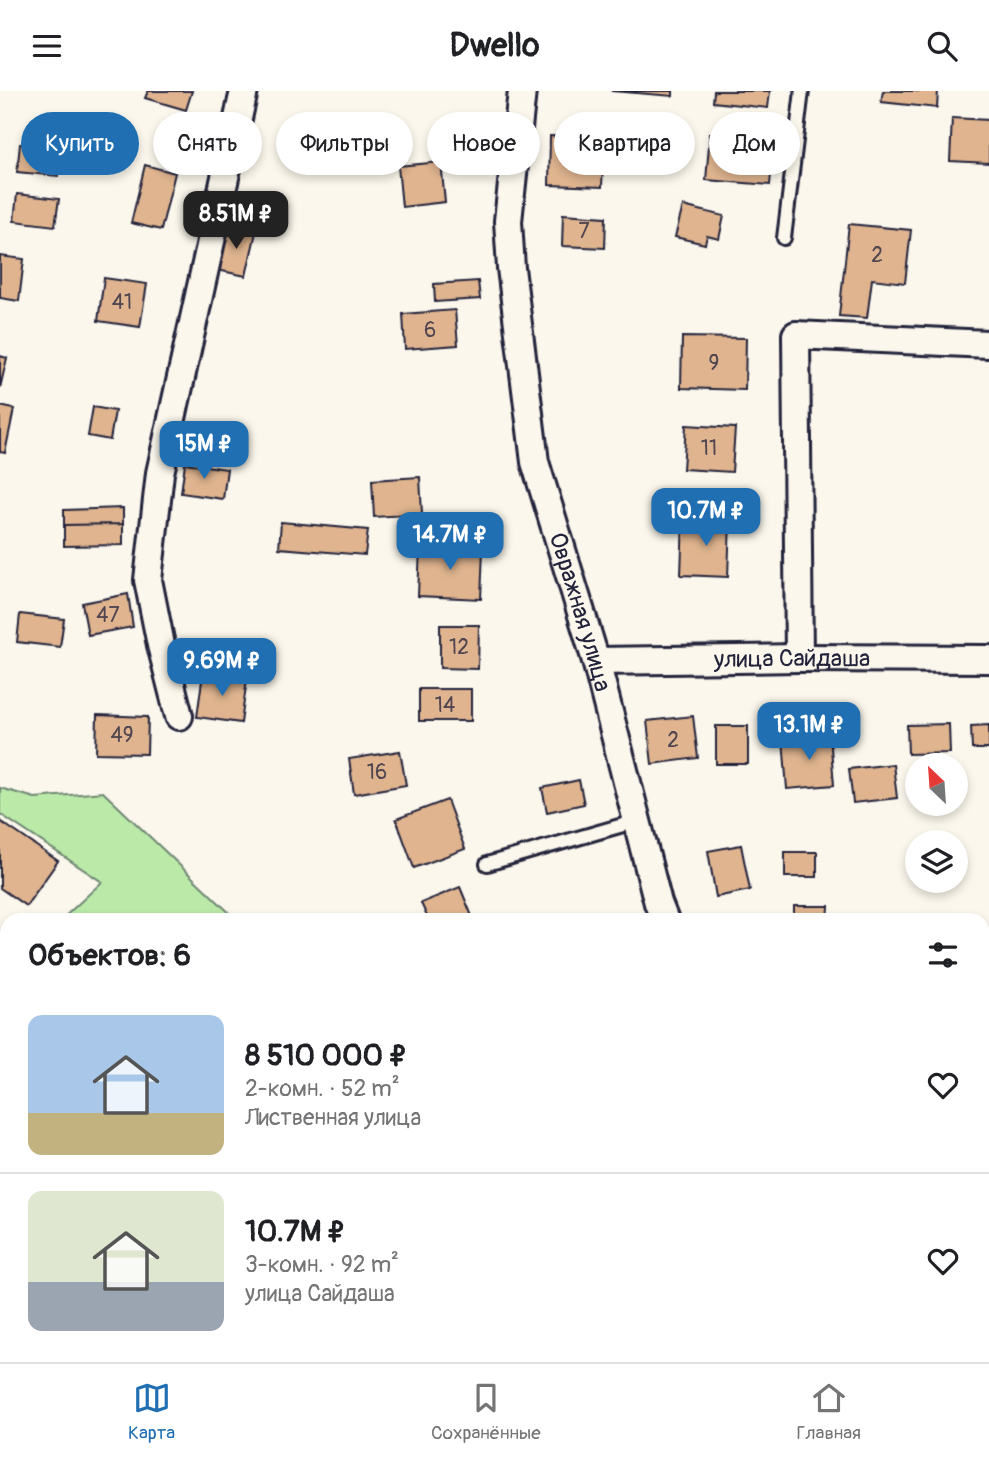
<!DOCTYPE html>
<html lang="ru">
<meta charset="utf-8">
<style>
:root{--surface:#fff;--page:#f6f6f6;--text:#202124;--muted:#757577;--line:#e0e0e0;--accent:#1f6fb2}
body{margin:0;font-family:Pangolin,sans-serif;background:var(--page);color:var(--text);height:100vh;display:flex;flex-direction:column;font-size:26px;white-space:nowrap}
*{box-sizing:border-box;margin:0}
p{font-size:23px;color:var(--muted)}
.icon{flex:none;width:38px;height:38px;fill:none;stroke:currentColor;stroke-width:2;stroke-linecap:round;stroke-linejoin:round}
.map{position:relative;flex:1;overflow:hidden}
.side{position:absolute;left:0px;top:822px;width:990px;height:450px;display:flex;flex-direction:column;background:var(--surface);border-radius:21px 21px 0 0;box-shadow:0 4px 10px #0003}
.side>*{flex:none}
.top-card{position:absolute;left:21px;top:21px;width:948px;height:63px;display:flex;gap:14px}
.needle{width:46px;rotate:335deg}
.controls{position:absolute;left:905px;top:662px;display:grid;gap:14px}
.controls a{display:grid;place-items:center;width:63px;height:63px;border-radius:50%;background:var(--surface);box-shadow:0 4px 10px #0003;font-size:35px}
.price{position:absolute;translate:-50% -60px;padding:0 16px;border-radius:14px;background:var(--accent);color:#fff;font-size:23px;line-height:46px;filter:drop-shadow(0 2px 4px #0008)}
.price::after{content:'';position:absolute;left:50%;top:42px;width:21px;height:16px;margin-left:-10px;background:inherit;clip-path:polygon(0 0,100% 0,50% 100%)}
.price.current{background:#222;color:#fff}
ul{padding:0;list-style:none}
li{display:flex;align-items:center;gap:21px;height:175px;padding:0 28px}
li+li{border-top:2px solid var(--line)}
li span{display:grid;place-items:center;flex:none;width:196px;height:140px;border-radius:14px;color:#555}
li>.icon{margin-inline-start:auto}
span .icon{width:84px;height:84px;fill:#fffc;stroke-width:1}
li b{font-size:30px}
h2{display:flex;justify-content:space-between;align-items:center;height:84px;padding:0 28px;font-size:30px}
.tag{padding:0 24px;border-radius:32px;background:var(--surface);box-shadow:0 4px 10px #0003;font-size:24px;line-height:63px}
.tag.current{background:var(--accent);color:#fff}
header{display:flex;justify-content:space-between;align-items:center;height:91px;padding:0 28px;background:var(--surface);font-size:32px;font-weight:800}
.menu{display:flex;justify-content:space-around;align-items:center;height:98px;border-top:2px solid var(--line);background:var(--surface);font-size:19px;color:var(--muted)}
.menu a{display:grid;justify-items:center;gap:4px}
.menu .current{color:var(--accent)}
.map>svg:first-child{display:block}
.green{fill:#bae9a8;stroke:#6e8672;stroke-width:2}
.building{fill:#dfb48f;stroke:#22223b;stroke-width:2}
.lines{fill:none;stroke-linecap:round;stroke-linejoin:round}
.lane-casing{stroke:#22223b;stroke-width:18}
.street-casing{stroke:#22223b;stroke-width:32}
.lane{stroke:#fbf7ec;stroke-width:12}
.street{stroke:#fbf7ec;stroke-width:26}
.labels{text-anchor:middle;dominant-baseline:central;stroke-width:5;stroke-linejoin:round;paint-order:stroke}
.number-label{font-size:21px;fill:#514650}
.street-label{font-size:24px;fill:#22223b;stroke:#fbf7ec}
</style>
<header><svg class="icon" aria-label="menu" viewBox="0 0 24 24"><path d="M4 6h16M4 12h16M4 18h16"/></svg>Dwello<svg class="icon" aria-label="search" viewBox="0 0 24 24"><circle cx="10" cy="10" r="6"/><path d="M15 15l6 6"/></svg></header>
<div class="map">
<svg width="989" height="1271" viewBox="0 0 989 1271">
<rect width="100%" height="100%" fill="#fbf7ec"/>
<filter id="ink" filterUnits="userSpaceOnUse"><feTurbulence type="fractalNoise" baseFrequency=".0143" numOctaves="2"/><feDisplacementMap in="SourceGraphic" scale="14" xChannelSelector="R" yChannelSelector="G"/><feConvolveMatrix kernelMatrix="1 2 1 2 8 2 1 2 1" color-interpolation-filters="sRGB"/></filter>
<g filter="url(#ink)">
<path class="green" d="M0,697L35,707L103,701L237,829H61L102,791L0,723Z
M7,892V1265H372L369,1271H0V902Z
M572,1265H644C623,1271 591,1271 572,1265Z
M710,1265H792L794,1271H713Z"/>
<path class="building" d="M148,0H192L186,19L145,7Z
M611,0H673V5Z
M714,0H770L768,17L713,11Z
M883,0H938L937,17L881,11Z
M952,27L989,29V72L950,70Z
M710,42L774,48L770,94L706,89Z
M550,45L604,47L602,96L549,94Z
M20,53L61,58L58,85L17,81Z
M441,71L445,111L402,116L398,75Z
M145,74L175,82L161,139L131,132Z
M17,103L59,108L55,135L14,130Z
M683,115L724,125L719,148L707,145L705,153L675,146Z
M563,123L606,126L605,157L562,155Z
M849,133L911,139L905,192L872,188L867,227L839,225Z
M227,134L256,141L246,185L217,179Z
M0,165L24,168L19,210L0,207Z
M104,187L147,193L140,236L98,230Z
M478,190L480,208L435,211L434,193Z
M455,219L458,254L405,258L403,223Z
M682,246L746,247L745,299L681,297Z
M0,265L7,267L0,297Z
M0,315L14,318L5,362L0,361Z
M93,316L115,320L110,349L88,345Z
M686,334L735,337L732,381L683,378Z
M185,372L227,378L223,408L181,402Z
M420,386L422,423L374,426L372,389Z
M123,417V433L64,434V419Z
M683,428L730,429L728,486L681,484Z
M281,431L368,439L365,464L279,457Z
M123,433V454L64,455V434Z
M420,455L483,458L481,508L418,505Z
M128,503L133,536L88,544L82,512Z
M20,523L64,528L60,556L17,551Z
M440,534H479L478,578L440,577Z
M203,582L247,588L241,632L197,626Z
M419,598H471V630H419Z
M97,624L148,626L147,663L96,662Z
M693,625L698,667L652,673L647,630Z
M949,633L950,662L908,663L907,634Z
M989,634V658H972L971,635Z
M716,635H748V673H716Z
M830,644L834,694L787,698L783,648Z
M400,660L406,694L354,703L349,668Z
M893,673L897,707L853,712L849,678Z
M579,689L584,713L547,721L542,697Z
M447,709L465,758L414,777L396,728Z
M0,730L58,770L26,815L0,797Z
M741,754L750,799L716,806L708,760Z
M785,761H817V786H785Z
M460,796L474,830H429L421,812Z
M794,815H829L828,830H794Z
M984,866H989V908L984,909Z
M989,1105V1137L984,1132V1111Z
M499,1265H519V1271H499Z
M881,1265H925L919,1271H875Z"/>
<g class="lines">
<defs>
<path id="lane" d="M784,147L802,0
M487,773L637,730"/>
<g id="street">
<path id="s1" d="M522,0L508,130L511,177L535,371L596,570L658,812L665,830"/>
<path d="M799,567L796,244L988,253"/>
<path id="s2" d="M596,570L799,567L989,568"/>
<path d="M179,625L161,554L148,489L160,382L244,0"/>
<path d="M984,954L989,953"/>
<path d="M984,1010L989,1014"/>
<path d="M984,1167L989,1173"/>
<path d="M232,1271L243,1265"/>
</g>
</defs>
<use href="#lane" class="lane-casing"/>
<use href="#street" class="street-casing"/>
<use href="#lane" class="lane"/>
<use href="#street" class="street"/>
</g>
</g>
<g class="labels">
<g class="number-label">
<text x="584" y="140">7</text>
<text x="877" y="164">2</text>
<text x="122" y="211">41</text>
<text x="430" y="239">6</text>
<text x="714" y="272">9</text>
<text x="709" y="357">11</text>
<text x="108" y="524">47</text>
<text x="459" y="556">12</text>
<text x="445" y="614">14</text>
<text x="122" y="644">49</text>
<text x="673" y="649">2</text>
<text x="377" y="681">16</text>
</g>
<g class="street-label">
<text stroke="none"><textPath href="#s1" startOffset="530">Овражная улица</textPath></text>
<text stroke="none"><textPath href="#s2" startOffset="196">улица Сайдаша</textPath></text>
</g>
</g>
</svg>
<div class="controls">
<a><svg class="needle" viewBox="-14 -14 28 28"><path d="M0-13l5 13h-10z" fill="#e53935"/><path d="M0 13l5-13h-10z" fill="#757577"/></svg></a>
<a><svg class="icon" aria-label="layers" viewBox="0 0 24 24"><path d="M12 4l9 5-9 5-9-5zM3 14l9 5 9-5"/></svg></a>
</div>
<b class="price current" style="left:236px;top:160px">8.51M ₽</b>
<b class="price" style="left:204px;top:390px">15M ₽</b>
<b class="price" style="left:706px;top:457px">10.7M ₽</b>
<b class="price" style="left:450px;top:481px">14.7M ₽</b>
<b class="price" style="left:222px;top:607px">9.69M ₽</b>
<b class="price" style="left:809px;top:671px">13.1M ₽</b>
<div class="top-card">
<a class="tag current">Купить</a>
<a class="tag">Снять</a>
<a class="tag">Фильтры</a>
<a class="tag">Новое</a>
<a class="tag">Квартира</a>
<a class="tag">Дом</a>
</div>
<section class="side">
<h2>Объектов: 6<svg class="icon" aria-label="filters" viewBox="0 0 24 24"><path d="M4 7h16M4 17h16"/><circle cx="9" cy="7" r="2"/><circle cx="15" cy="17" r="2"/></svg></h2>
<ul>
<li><span style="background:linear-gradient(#a9c7e8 70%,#c2b280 0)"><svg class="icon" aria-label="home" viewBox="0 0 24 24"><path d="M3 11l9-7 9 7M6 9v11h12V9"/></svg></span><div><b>8 510 000 ₽</b><p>2-комн. · 52 m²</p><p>Лиственная улица</p></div><svg class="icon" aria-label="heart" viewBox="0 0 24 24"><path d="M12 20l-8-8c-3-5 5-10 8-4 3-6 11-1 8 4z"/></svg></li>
<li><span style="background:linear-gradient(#dfe7d0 65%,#9aa5b1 0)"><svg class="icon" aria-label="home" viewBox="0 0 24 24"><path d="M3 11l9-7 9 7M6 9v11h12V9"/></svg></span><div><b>10.7M ₽</b><p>3-комн. · 92 m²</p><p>улица Сайдаша</p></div><svg class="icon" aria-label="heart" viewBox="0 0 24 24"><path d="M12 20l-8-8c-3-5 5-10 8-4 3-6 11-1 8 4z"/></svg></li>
</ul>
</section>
</div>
<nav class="menu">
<a class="current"><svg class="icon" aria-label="map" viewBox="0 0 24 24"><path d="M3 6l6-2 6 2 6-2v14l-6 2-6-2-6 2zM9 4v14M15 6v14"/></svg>Карта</a>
<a><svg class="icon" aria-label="saved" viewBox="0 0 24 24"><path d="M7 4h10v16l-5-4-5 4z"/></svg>Сохранённые</a>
<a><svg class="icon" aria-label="home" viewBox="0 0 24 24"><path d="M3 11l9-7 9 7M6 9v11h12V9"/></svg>Главная</a>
</nav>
